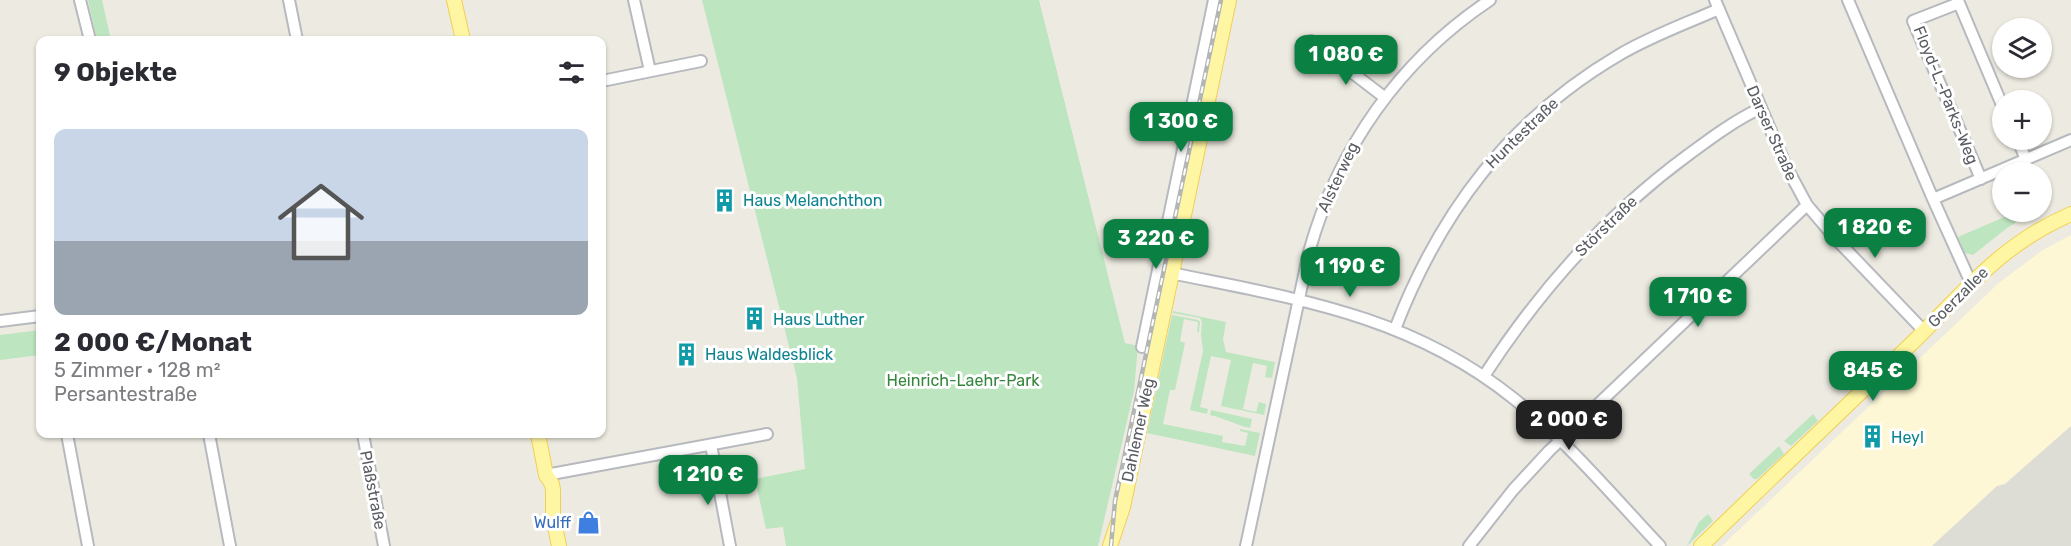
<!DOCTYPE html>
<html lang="de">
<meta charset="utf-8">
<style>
:root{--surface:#fff;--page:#f7f7f7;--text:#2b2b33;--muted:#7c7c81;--accent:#0b8043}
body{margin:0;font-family:Rubik,sans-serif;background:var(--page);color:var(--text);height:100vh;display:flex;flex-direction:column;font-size:22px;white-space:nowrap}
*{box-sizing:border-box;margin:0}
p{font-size:20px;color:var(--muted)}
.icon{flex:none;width:33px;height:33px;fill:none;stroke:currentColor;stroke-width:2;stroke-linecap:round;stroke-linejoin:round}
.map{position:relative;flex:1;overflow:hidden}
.panel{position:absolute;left:36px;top:36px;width:570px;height:402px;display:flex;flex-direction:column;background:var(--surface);border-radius:12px;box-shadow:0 2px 4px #0004}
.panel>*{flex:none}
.buttons{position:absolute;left:1992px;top:18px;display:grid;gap:12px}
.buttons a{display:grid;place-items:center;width:60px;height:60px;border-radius:50%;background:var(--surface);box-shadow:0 2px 4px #0004;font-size:30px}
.price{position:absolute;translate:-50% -51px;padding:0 14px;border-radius:12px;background:var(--accent);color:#fff;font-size:20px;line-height:39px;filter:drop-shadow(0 2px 3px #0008)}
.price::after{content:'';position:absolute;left:50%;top:36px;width:18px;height:14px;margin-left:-9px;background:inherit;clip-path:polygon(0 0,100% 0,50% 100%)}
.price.on{background:#222;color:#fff}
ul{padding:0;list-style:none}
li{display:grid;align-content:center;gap:12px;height:318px;padding:0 18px}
li span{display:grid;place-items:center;height:186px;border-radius:12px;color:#555}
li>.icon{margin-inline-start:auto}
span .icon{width:108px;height:108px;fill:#fffc;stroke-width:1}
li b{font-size:26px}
h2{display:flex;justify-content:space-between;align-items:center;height:72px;padding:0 18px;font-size:26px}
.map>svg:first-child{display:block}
.commercial{fill:#fef7d5}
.industrial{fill:#dddcd5}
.green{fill:#bde5bf}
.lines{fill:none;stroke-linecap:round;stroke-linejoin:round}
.minor-casing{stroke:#b6b9be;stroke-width:14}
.major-casing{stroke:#f1cf55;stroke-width:16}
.minor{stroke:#fff;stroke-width:10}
.major{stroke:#fff6a3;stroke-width:14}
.rail-casing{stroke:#b4b5b5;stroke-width:4.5}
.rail{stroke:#fff;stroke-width:2;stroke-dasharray:7;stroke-linecap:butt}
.labels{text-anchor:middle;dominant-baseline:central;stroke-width:6;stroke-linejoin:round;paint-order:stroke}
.street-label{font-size:16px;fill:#595d62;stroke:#fff}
.culture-label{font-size:16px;fill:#0d838f;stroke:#fff;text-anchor:start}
.park-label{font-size:16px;fill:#35863d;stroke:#fff}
.shop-label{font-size:16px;fill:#366cbe;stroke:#fff;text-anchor:end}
</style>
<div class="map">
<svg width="2071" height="546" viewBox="0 0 2071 546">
<rect width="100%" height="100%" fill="#edebe1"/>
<path class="commercial" d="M2071,235V426L2005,484L1997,487L1932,546H1722L2000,282L2043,250Z"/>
<path class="industrial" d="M2071,426V546H1932L1997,486L2005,484Z"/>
<path class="green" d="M88,0H102L111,40H97Z
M702,0H1039L1125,343L1138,346L1134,391L1098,546H786L783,527L766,529L755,479L805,469L797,378Z
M2016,212H2033L2007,228L1973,255L1965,253L1958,237Z
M1173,311L1226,322L1223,339L1226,352L1275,362L1272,378L1265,377L1267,366L1253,363L1243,409L1256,412L1259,402L1266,404L1264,415L1221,406L1231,360L1211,356L1200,407L1208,409L1207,414L1190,410L1203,351L1201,335L1202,322L1200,318L1173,313Z
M1172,315L1198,320L1200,322L1199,332H1197L1198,322L1184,319L1180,341L1185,343L1175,390H1170L1163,424L1223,436L1222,442L1245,446L1248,433L1240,431V429L1260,433L1255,456L1147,433Z
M40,330V355L0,360V335Z
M1211,410L1252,419L1250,428C1236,425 1224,418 1210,415Z
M1813,414L1818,421L1791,446L1784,441Z
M1779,446L1784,454L1757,479H1754L1749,474Z
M1708,514L1713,521L1687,546L1699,522Z"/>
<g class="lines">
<defs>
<path id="minor" d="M80,0L90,40
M289,0L297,40
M634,0L650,71
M1715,0L1786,166L1807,205L1835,238L1924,331
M1848,0L1933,199L1971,283
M1311,41L1384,97
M602,81L701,61
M2018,140L2026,160
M1981,179L1913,21L1959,3L2002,105
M1933,199L2071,140
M1171,273C1297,299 1409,315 1513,398C1567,441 1613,496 1660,546
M0,321L40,316
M1395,329C1440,212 1510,119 1619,55C1651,36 1685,24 1719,9
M1142,347L1214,0
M1484,376C1539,291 1605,216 1688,155C1711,138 1735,120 1761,108
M67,434L88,546
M209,434L230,546
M363,434L384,546
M711,445L730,546
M546,475L767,434
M1246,546L1309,252C1338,148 1400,60 1490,0
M1469,546L1513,490L1549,451L1807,205"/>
<path id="major" d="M454,0L463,40
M538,434L546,475L552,484L553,490V516L559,546
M1110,546L1123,507L1229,0
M1701,546C1770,479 1839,413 1909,346C1963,294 1999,245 2071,214"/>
</defs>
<use href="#minor" class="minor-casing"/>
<use href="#major" class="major-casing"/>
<use href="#minor" class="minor"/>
<use href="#major" class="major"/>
<defs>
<path id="rail" d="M1111,546L1115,501L1221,0"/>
</defs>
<use href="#rail" class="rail-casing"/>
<use href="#rail" class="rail"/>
</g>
<defs>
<symbol id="building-bare" viewBox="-9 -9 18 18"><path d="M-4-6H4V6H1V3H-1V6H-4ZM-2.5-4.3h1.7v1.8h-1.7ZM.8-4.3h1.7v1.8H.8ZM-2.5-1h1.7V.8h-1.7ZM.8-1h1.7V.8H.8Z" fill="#0f9aa8" stroke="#fff" stroke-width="2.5" paint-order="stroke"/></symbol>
<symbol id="shop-bare" viewBox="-9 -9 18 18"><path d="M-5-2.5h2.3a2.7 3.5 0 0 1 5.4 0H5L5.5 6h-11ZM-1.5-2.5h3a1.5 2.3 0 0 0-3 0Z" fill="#3f7fe0" stroke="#fff" stroke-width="2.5" paint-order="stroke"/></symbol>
</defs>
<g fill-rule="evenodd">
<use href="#building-bare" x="708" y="184" width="33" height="33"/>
<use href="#building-bare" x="738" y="302" width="33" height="33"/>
<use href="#building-bare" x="670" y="338" width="33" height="33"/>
<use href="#building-bare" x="1856" y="420" width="33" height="33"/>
<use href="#shop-bare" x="572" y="506" width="33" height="33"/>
</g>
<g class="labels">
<g class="street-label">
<text transform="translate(1946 95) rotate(68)">Floyd-L.-Parks-Weg</text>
<text transform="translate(1522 133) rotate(-44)">Huntestraße</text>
<text transform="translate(1772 133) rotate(66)">Darser Straße</text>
<text transform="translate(1338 177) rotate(-65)">Alsterweg</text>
<text transform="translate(1606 226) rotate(-44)">Störstraße</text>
<text transform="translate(1958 297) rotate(-45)">Goerzallee</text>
<text transform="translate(1138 430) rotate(-78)">Dahlemer Weg</text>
<text transform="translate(373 490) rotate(79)">Plaßstraße</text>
</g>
<g class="culture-label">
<text x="743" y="200">Haus Melanchthon</text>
<text x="773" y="319">Haus Luther</text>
<text x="705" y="354">Haus Waldesblick</text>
<text x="1891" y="437">Heyl</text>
</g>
<g class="park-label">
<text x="963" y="380">Heinrich-Laehr-Park</text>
</g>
<g class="shop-label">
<text x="571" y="522">Wulff</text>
</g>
</g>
</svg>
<div class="buttons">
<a><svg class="icon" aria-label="layers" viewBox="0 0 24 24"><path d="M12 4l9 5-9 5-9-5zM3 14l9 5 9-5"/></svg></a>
<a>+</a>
<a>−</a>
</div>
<b class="price" style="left:1346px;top:86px">1 080 €</b>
<b class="price" style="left:1181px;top:153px">1 300 €</b>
<b class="price" style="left:1875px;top:259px">1 820 €</b>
<b class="price" style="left:1156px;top:270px">3 220 €</b>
<b class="price" style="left:1350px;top:298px">1 190 €</b>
<b class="price" style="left:1698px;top:328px">1 710 €</b>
<b class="price" style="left:1873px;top:402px">845 €</b>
<b class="price on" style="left:1569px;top:451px">2 000 €</b>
<b class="price" style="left:708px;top:506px">1 210 €</b>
<section class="panel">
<h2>9 Objekte<svg class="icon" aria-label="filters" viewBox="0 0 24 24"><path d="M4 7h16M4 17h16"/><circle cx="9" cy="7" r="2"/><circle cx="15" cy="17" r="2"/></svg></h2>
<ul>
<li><span style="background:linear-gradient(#c9d6e8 60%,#9aa5b1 0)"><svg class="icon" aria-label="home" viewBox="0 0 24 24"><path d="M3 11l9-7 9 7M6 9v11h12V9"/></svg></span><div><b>2 000 €/Monat</b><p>5 Zimmer · 128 m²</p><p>Persantestraße</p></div></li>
</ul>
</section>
</div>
